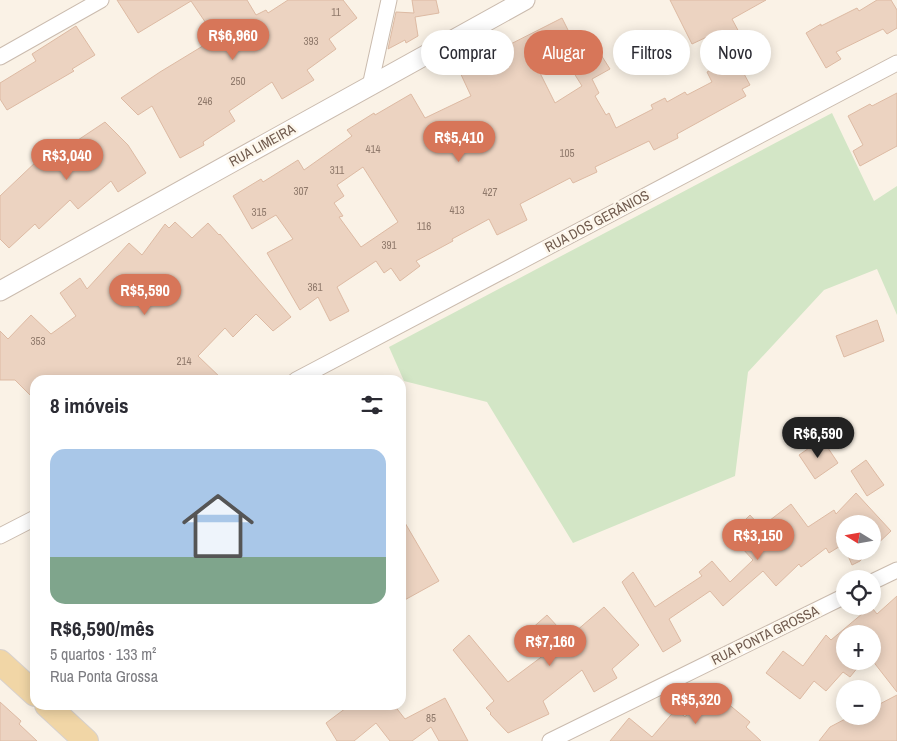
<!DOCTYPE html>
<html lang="pt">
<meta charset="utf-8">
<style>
:root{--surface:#fff;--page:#f2f2f3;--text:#2b2b33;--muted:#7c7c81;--line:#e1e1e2;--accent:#d77659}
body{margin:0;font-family:"Archivo Narrow",sans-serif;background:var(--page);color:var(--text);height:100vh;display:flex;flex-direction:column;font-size:19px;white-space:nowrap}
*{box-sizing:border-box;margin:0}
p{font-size:16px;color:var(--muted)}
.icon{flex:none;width:28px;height:28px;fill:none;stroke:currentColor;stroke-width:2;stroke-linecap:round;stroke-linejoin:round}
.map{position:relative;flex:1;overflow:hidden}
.details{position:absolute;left:30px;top:375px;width:376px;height:335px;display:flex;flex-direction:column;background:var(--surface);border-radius:15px;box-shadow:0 2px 12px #0003}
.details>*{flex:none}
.guide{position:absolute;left:421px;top:30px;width:400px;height:45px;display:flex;gap:10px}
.needle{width:32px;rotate:281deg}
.buttons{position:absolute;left:836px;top:515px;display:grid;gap:10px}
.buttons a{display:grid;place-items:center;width:45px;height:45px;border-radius:50%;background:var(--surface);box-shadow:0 2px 12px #0003;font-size:25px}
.price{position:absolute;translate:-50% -42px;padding:0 11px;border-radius:18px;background:var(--accent);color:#fff;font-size:16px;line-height:32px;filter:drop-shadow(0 1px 2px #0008)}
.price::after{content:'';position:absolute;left:50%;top:30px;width:15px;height:11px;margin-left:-8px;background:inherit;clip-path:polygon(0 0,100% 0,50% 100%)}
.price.on{background:#222;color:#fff}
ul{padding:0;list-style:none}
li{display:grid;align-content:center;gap:10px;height:265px;padding:0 20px}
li+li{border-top:1px solid var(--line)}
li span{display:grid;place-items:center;height:155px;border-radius:15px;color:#555}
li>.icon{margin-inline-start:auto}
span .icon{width:90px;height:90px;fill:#fffc;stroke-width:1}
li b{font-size:21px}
h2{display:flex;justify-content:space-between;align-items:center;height:60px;padding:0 20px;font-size:21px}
.chip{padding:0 18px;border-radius:22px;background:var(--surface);box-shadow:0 2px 12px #0003;font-size:18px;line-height:45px}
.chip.on{background:var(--accent);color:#fff}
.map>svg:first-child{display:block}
.green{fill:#d3e6c6}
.building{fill:#ecd3c1;stroke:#ddbaa3;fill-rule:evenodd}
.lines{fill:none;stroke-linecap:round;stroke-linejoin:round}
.minor-casing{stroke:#cabbae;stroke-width:17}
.tertiary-casing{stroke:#cabbae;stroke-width:21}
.primary-casing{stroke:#d7d1cd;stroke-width:26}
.minor{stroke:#fff;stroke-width:15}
.tertiary{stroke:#fff;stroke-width:19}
.primary{stroke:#f1d6a6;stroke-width:24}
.labels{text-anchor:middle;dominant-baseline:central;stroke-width:5;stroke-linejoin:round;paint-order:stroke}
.number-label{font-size:11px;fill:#8f796b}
.street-label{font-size:14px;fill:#705b4e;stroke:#fdf7ec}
</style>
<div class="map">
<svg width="897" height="741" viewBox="0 0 897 741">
<rect width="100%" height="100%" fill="#faf2e6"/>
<path class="green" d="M832,113L874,201L897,186V315L877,269L824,290L748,372L735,476L573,543L487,402L404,381L389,347Z"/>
<path class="building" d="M117,0H247L256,15L266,10L268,13L288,0H343L357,18L329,39L336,49L307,70L314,80L282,99L272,82L229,111L235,121L203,142L204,145L180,158L152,106L138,115L121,98L160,72L216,38L191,1L138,33Z
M412,0H436L439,13L415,17L418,36L406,43L405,40L388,49L396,12L414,13Z
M670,0H766L732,19L748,49L723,62L709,36L692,44Z
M877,0H891L897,10V28L887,34L883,29L836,52L841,59L826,68L806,33L821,24V26L857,8L859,11Z
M562,18L581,56L596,47L610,69L592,79L599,93L595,96L606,115L609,113L616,128L653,109L651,105L665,98L667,102L685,92L687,95L712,82L707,72L735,57L750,85L742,89L746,96L677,134L678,138L654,150L649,141L595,167L597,172L573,183L570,178L520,204L527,220L497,235L489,219L452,239L453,241L416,261L420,266L400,281L391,268L384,273L376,261L337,287L349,311L330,321L318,297L300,310L267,253L293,239L276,215L252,229L233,196L261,179L263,182L298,160L304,170L352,136L347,130L374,113L375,115L411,94L425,118L471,96L458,68L491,53V54ZM562,54L582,86L555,103L537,67ZM363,167L398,222L361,247L339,217L343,216L334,203L344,196L337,185Z
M76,26L95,55L72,69L74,71L7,110L0,99V83L36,61L32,54Z
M897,93V146L860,166L853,151L863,145L848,116L870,104L872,106Z
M105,122L128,145L146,173L118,192L111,181L78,209L70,200L39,229L35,224L9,248L0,239V196L59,140L66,148Z
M175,222L192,238L208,223L219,235L220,234L291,317L273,331L256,314L233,337L225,328L198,356L223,380H35V400L15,380H0V331L8,339L31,315L51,334L76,316L60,293L80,278L87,289L129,243L142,255L165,224L169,228Z
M877,320L884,341L844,357L836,336Z
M822,439L838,463L815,479L799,455Z
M866,460L884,485L867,496L851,471Z
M856,493L891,531L872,549V524H845V550L842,545L829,553L826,548L801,567L799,564L776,586L763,571L723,606L710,591L669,619L681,641L663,652L622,582L633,572L655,607L702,576L699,572L712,561L730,582L753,560L730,535L750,515L761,527L791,504L808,527L834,510L836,514Z
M401,516L439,581L401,602Z
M846,551H870L860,561L852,565Z
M897,596V692L872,660V634H845V661H863L850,677L843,672L826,691L814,681L800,699L766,673L783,651L803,666L826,635L831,640L869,608L871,610L873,609L877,614Z
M604,607L639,645L612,669L617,678L594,692L582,670L543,701L549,714L508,733L490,714L491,713L486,708L494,701L453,650L455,648L469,635L508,682L548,652L529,631L547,615L568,638Z
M709,688L750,722L746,727L761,741H610L629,718L652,737L676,709L685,717Z
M897,695V741H819L830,727L851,716H872V708Z
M445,698L468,741H439L431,727L412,741H390L376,723L354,741H337L326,723L350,705H394L405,719Z
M0,702L21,721L19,724L37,741H0Z"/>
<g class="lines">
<defs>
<path id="minor" d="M0,57L101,0
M370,86L389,0
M296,380L897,63
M0,536L35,518
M872,582L897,570
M550,741L845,596"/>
<path id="tertiary" d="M0,291L525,0"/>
<path id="primary" d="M0,662L35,694
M47,705L86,741"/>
</defs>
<use href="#minor" class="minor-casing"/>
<use href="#tertiary" class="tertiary-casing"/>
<use href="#primary" class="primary-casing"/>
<use href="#minor" class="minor"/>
<use href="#tertiary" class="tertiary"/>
<use href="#primary" class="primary"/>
</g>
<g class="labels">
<g class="number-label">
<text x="336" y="12">11</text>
<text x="311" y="41">393</text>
<text x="238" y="81">250</text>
<text x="205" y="101">246</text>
<text x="373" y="149">414</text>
<text x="567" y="153">105</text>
<text x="337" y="170">311</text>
<text x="301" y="191">307</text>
<text x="490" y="192">427</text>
<text x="457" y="210">413</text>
<text x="259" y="212">315</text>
<text x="424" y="226">116</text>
<text x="389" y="245">391</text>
<text x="315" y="287">361</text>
<text x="38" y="341">353</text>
<text x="184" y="361">214</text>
<text x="431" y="718">85</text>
</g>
<g class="street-label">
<text transform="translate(262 145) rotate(-29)">RUA LIMEIRA</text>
<text transform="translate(597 221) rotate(-28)">RUA DOS GERÂNIOS</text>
<text transform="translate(765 635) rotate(-26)">RUA PONTA GROSSA</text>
</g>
</g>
</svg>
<div class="buttons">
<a><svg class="needle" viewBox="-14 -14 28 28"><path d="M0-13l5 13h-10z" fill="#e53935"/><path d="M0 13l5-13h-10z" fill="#7c7c81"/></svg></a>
<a><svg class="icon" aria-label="locate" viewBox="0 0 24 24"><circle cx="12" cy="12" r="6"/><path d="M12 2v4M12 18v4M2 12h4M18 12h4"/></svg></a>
<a>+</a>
<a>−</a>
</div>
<b class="price" style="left:233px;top:61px">R$6,960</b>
<b class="price" style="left:459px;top:163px">R$5,410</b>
<b class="price" style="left:67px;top:181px">R$3,040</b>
<b class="price" style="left:145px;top:316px">R$5,590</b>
<b class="price on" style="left:818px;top:459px">R$6,590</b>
<b class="price" style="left:758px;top:561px">R$3,150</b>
<b class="price" style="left:550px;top:667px">R$7,160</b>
<b class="price" style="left:696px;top:725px">R$5,320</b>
<div class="guide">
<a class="chip">Comprar</a>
<a class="chip on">Alugar</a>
<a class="chip">Filtros</a>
<a class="chip">Novo</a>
</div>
<section class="details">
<h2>8 imóveis<svg class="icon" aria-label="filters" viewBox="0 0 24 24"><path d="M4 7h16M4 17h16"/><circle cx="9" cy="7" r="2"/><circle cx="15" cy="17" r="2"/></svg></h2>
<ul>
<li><span style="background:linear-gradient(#a9c7e8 70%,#7fa58c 0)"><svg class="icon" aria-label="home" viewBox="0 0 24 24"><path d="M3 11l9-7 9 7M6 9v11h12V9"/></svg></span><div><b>R$6,590/mês</b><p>5 quartos · 133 m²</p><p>Rua Ponta Grossa</p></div></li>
</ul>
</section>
</div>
